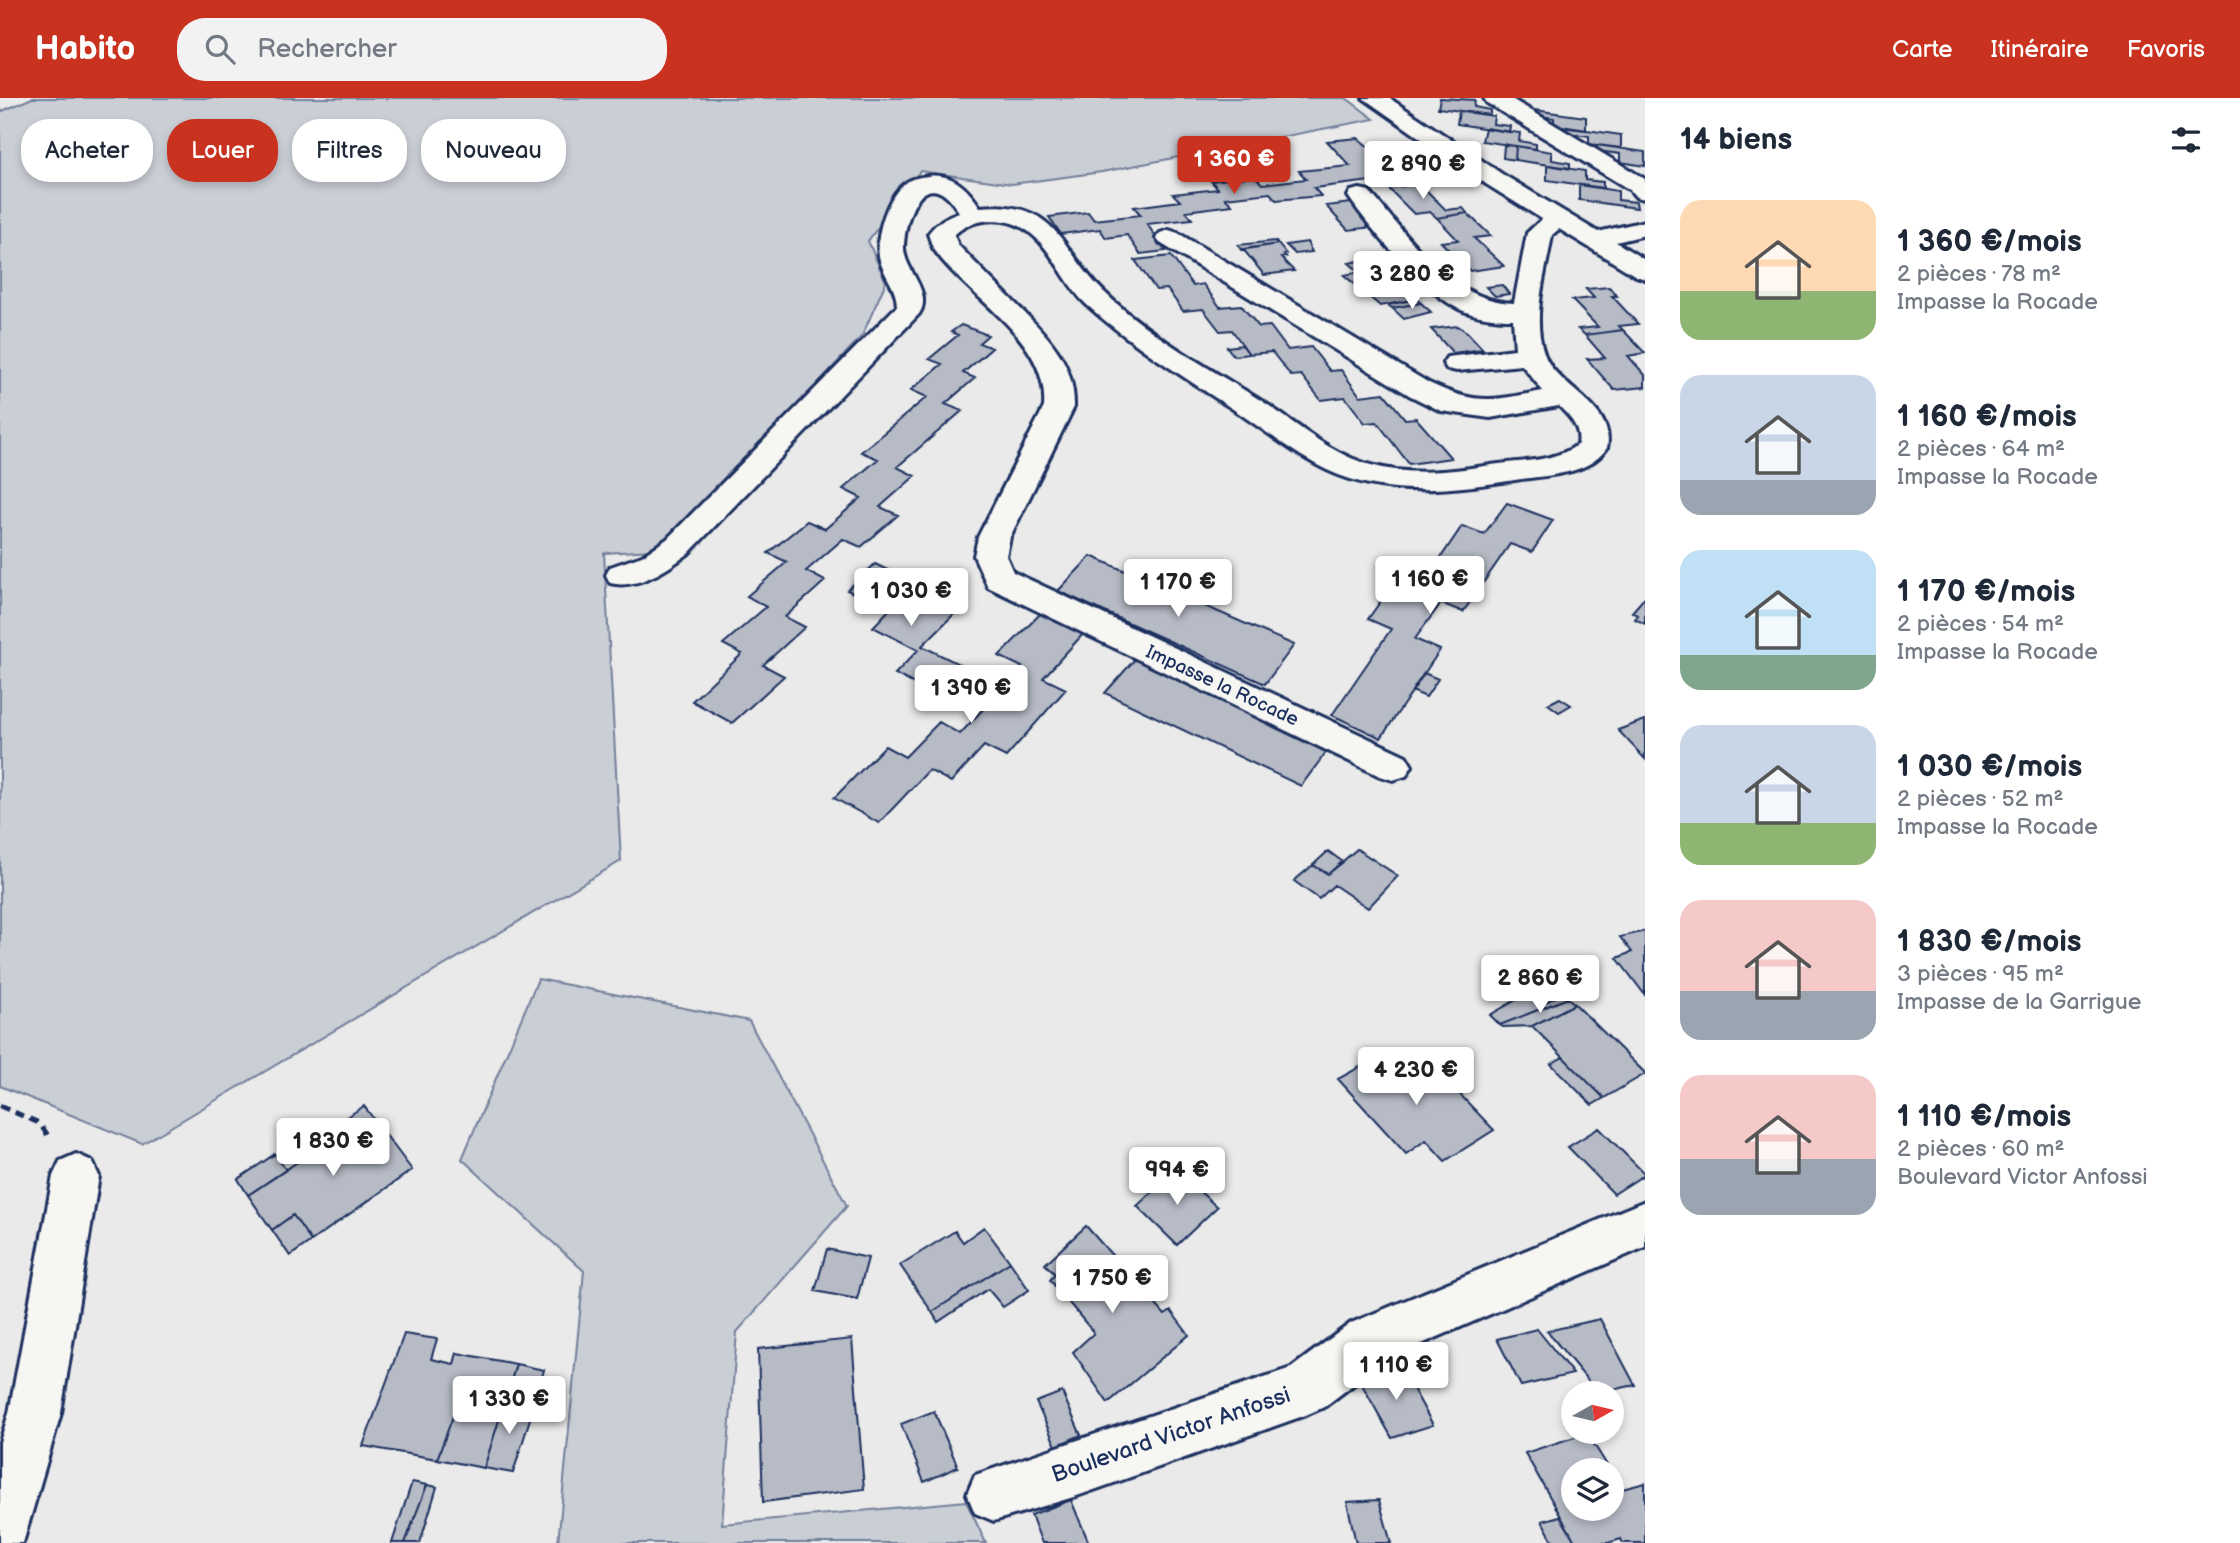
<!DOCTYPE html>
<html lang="fr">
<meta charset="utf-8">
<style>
:root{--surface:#fff;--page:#f2f2f3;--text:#1f2937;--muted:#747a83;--accent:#c8321e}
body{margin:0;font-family:"Balsamiq Sans",sans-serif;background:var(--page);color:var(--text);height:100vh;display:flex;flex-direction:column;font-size:26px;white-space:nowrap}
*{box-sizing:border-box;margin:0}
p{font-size:23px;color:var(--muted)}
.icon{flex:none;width:38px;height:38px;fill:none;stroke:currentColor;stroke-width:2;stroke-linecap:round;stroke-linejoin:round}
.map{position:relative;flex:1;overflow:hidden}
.side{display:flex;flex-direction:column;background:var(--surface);width:595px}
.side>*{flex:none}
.guide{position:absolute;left:21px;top:21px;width:665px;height:63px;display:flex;gap:14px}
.needle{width:46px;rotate:82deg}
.tools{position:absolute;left:1561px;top:1283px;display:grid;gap:14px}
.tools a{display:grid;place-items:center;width:63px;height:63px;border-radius:50%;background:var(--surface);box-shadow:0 4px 10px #0003;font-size:35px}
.price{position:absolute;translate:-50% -60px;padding:0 16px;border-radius:7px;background:#fff;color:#222;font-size:23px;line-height:46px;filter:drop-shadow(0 2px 4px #0008)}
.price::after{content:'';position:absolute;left:50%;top:42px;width:21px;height:16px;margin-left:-10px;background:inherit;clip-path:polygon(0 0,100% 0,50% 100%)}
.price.current{background:var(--accent);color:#fff}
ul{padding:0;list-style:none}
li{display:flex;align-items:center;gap:21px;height:175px;padding:0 35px}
li span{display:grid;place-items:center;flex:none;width:196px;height:140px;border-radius:21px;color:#555}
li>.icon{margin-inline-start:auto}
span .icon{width:84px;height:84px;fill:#fffc;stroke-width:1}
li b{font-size:30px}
h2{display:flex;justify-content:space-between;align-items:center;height:84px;padding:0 35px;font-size:30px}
.chip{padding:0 24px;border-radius:28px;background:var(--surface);box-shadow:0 4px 10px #0003;font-size:24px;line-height:63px}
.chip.current{background:var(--accent);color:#fff}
header{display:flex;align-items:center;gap:42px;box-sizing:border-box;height:98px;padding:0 35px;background:var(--accent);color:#fff}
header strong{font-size:33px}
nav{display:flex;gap:38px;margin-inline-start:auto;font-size:24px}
.search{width:490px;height:63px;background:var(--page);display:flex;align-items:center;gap:18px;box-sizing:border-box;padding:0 24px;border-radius:28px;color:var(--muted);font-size:26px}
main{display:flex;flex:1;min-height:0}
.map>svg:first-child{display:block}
.green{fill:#caced5;stroke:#727e9a;stroke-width:2}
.building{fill:#b6bbc6;stroke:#1b2f5e;stroke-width:2}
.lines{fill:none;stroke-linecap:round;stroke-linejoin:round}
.minor-casing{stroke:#1b2f5e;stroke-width:6}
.path{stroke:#1b2f5e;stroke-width:5;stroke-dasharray:9 7;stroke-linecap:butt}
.minor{fill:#f6f6f2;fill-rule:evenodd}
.labels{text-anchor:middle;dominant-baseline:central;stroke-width:5;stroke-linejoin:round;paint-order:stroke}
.street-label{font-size:19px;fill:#1b2f5e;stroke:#f6f6f2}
.near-street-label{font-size:23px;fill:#1b2f5e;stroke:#f6f6f2}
</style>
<header>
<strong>Habito</strong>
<div class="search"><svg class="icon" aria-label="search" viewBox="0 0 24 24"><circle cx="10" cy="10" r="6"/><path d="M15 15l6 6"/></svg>Rechercher</div>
<nav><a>Carte</a><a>Itinéraire</a><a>Favoris</a></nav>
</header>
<main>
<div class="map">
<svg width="1645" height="1445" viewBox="0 0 1645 1445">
<rect width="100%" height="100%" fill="#e9eae9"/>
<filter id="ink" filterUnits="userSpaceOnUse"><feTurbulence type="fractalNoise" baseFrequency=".0143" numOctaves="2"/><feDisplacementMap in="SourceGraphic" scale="14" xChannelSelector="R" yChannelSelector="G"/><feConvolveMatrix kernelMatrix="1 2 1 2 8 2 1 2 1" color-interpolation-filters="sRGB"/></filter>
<g filter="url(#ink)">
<path class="green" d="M32,0H1346L1374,21L1102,74L1012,86L920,73L868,143L886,184L862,238L680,432L654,452L604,455L621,763L142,1046L0,988V14Z
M538,881L749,923L847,1108L737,1234L722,1426L966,1403L986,1445H558L584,1173L462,1061Z"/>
<path class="building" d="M1440,0L1475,2L1474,9L1490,12V17L1438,10Z
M1534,12L1586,19V32L1554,28V20L1534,17Z
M1459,13L1494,18L1493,26L1510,28L1509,34L1457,26Z
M1567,29L1621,37V50L1589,46V38L1567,35Z
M1485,30L1520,35L1519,43L1536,46V51L1482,43Z
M1358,40L1403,79L1314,90L1321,98L1276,102L1270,95L1225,100L1232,107L1186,113L1192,121L1147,126L1166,153L1140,156L1127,137L1106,140L1100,131L1061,136L1049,119L1088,114L1094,122L1141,117L1134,109L1180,103L1173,96L1218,91L1211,83L1255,78L1262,86L1306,81L1299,73L1350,68L1327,43Z
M1504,47L1516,48L1515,62L1503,60Z
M1597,47L1645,54V68L1620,64V56L1597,53Z
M1516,48L1552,54V62L1570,65V70L1515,62Z
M1547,67L1585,73V82L1603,84V90L1547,82Z
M1420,86L1446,112L1463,110L1467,115L1437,120L1430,114L1414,116L1388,90Z
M1579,87L1618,93V102L1636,104L1637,110L1579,102Z
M1351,105L1373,129L1348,132L1326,108Z
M1467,115L1491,138L1474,140L1504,168L1470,173L1441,144L1458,142L1437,120Z
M1275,143L1278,146L1241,152L1238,147Z
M1307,144L1312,154L1295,156L1286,147Z
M1278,146L1286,156L1284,157L1286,159L1281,160L1294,173L1264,177L1243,151Z
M1171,158L1193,188L1203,186L1220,209L1241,207L1259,229L1270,228L1288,252L1311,249L1330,273L1341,272L1360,298L1384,295L1405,321L1416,320L1451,360L1409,366L1377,324L1365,325L1345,299L1321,302L1301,277L1291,278L1272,254L1249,256L1232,232L1220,233L1203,211L1183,213L1167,191L1156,192L1135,162Z
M1368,161L1416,201L1380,208L1344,177L1360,174L1349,165Z
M1502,187L1509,196L1495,198L1486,189Z
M1609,189L1617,198H1612L1638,226L1619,228L1623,232L1585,237L1578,231L1598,229L1572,202L1594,200L1586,191Z
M1416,201L1421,205L1392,210L1388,207Z
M1421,205L1431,214L1404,221L1392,210Z
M961,227L988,237L979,245L992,250L963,275L975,280L945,306L962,313L897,369L915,378L880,409L898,417L861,449L843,441L806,473L825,483L785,519L805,529L763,567L784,578L732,625L692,603L742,556L723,546L766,509L747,498L787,464L768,455L807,423L825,431L861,400L843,391L878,361L861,354L927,299L911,292L942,266L929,261L958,237L951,234Z
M1458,228L1467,234L1483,251L1453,255L1431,231Z
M1623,232L1645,255L1628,258L1645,277V289L1614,292L1587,261L1605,260L1585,237Z
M1242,247L1249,256L1234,258L1227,249Z
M1507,405L1553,422L1532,454L1510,446L1463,514L1441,505L1415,541L1440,552L1381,640L1332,617L1391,531L1368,521L1393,486L1417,495L1462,428L1484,436Z
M1091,458L1294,547L1265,586L1058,493Z
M875,466L917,486L911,493L956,514L922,548L969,571L941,600L895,576L918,552L873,529L889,512L847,492Z
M1645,499V526L1635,521L1638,517L1632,514Z
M1041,515L1084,535L1043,580L1066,591L1006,659L984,648L951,684L929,672L879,725L834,700L885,648L905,659L939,624L960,636L1022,569L999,558Z
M1136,560L1330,649L1301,688L1105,595Z
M1424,575L1438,581L1426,599L1412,593Z
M995,577L1008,584L992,602L978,595Z
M1560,600L1571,607L1559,614L1548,606Z
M1645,622V661L1618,632Z
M1357,751L1398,778L1368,810L1334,787L1319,801L1294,783L1313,767L1328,776Z
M1328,753L1343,764L1328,776L1313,767Z
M1645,833V897L1617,860L1632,854L1620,839Z
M1551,883L1563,895L1542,906L1530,894Z
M1530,894L1542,906L1563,895L1568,900L1500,927L1490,917Z
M1568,900L1575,906L1532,928L1503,929L1500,927Z
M1575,906L1645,975V976L1604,1000L1532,928Z
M1385,955L1405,976L1428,963L1494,1032L1445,1063L1426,1042L1406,1056L1338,981Z
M1563,959L1604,1000L1592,1007L1551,966Z
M364,1008L412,1072L311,1143L293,1117L272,1132L248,1097L342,1034L336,1026Z
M336,1026L342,1034L313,1053L308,1044Z
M1599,1030L1645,1076L1614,1096L1568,1049Z
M275,1056L286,1072L248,1097L238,1081Z
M1176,1072L1217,1109L1177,1147L1137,1108Z
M293,1117L311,1143L290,1158L272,1132Z
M1086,1128L1165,1217L1171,1213L1189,1237L1108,1305L1073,1254L1094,1235L1050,1182L1055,1176L1045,1166Z
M984,1129L1010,1164L932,1214L900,1167L955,1133L963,1144Z
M827,1151L868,1160L857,1201L815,1193Z
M1010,1164L1029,1192L1003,1209L988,1191L938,1224L932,1214Z
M1600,1221L1635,1287L1598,1295L1547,1233Z
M1537,1231L1573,1276L1521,1288L1497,1241Z
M404,1236L437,1241L431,1261L454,1266L457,1255L516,1266L506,1300L464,1289L437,1361L363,1348Z
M852,1241L864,1391L763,1404L758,1251Z
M1399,1265L1433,1327L1392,1340L1360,1283Z
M516,1266L544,1272L534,1308L506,1300Z
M464,1289L506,1300L484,1370L437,1361Z
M1062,1294L1081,1337L1056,1348L1036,1304Z
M506,1300L534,1308L513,1375L484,1370Z
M934,1313L958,1369L924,1384L901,1326Z
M1587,1335L1610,1372H1573V1410H1612V1375L1622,1391L1645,1385V1445H1623L1621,1441L1608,1445H1576L1525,1355Z
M412,1384L427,1387L405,1445H392Z
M427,1387L437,1389L420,1445H405Z
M1071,1402L1089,1445H1042L1031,1417Z
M1379,1402L1391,1445H1356L1347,1404Z
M1560,1418L1576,1445H1554L1542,1423Z"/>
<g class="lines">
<defs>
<path id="minor" d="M1363,0H1389L1502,76L1598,134L1645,123V137L1616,144L1645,162V181L1636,178L1559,131L1552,137C1546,175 1531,218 1544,255C1555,290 1616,307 1607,350C1588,378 1545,377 1515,382C1453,392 1386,400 1327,372C1291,355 1259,327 1225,306C1178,275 1129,245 1087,207C1063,185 1052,147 1023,130C1003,118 971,120 954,137L958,147C977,167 996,186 1015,205C1045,236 1075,262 1074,309L1010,439L1006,458L1013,474L1406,658L1412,668L1406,678L1393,682L1380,678L988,489L974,458L978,439L1044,309C1049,239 969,202 933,150L928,136C936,125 946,118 959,114C927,63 905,113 904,149C903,171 934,194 919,216L689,455C668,471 638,492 610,485L606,477L610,469L642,458L667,441L897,208C897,189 882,176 879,158C875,137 888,95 907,84C912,80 921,79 928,78C953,75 967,90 980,109C1058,102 1059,150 1103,193C1150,239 1210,270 1265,305C1300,328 1333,358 1375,368C1412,378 1454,373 1491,367C1518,363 1556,364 1578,346C1581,330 1570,319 1559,308L1490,320L1441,313L1409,297L1160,145L1156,140L1160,135L1169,132L1178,135L1429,285C1477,308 1493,302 1543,293L1522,267L1457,273L1447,271L1443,265L1447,259L1515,251L1513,221C1494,221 1476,219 1459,211C1423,193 1371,132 1348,98L1351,93L1360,91L1369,93C1408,137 1450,204 1514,205L1527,135L1542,121L1486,86Z
M1484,0H1510L1645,81V101L1636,99L1630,92L1487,5Z
M76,1056L92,1063L99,1078L61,1315L23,1445H0V1344L9,1315L53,1078L60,1063Z
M1645,1103V1149L1387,1261L1324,1309L1306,1317L1077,1398L994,1423L975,1415L967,1396L975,1377L1291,1270L1351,1225Z"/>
</defs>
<use href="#minor" class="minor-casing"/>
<path class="path" d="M0,1008L39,1025L50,1040"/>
<use href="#minor" class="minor"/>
</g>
</g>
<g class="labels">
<g class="street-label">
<text transform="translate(1222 588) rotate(25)">Impasse la Rocade</text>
</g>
<g class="near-street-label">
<text transform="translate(1171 1337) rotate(-19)">Boulevard Victor Anfossi</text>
</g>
</g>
</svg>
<div class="tools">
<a><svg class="needle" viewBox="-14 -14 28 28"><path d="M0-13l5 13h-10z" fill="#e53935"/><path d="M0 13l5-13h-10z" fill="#747a83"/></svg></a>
<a><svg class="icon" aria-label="layers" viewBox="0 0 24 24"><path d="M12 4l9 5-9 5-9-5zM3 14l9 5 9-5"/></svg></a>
</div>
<b class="price current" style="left:1234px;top:98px">1 360 €</b>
<b class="price" style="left:1423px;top:103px">2 890 €</b>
<b class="price" style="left:1412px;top:213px">3 280 €</b>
<b class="price" style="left:1430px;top:518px">1 160 €</b>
<b class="price" style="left:1178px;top:521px">1 170 €</b>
<b class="price" style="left:911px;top:530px">1 030 €</b>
<b class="price" style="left:971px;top:627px">1 390 €</b>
<b class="price" style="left:1540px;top:917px">2 860 €</b>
<b class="price" style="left:1416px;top:1009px">4 230 €</b>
<b class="price" style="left:333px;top:1080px">1 830 €</b>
<b class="price" style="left:1177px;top:1109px">994 €</b>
<b class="price" style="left:1112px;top:1217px">1 750 €</b>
<b class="price" style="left:1396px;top:1304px">1 110 €</b>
<b class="price" style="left:509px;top:1338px">1 330 €</b>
<div class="guide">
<a class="chip">Acheter</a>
<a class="chip current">Louer</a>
<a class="chip">Filtres</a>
<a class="chip">Nouveau</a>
</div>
</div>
<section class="side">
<h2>14 biens<svg class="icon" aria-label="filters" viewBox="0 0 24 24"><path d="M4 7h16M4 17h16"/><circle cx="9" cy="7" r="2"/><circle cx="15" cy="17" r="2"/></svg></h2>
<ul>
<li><span style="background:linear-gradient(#ffd9b3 65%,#8fb573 0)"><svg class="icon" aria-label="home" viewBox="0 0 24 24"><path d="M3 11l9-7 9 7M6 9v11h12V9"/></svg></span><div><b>1 360 €/mois</b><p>2 pièces · 78 m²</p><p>Impasse la Rocade</p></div></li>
<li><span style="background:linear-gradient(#c9d6e8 75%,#9aa5b1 0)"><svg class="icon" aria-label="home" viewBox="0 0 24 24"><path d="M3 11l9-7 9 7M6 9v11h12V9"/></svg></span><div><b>1 160 €/mois</b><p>2 pièces · 64 m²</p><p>Impasse la Rocade</p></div></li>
<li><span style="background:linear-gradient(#bfe0f5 75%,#7fa58c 0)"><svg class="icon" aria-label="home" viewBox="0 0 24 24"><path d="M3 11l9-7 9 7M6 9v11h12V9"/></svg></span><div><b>1 170 €/mois</b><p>2 pièces · 54 m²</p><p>Impasse la Rocade</p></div></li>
<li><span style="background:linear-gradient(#c9d6e8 70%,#8fb573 0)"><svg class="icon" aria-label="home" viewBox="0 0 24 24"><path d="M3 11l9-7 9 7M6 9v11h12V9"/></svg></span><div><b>1 030 €/mois</b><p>2 pièces · 52 m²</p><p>Impasse la Rocade</p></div></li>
<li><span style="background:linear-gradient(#f6c9c9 65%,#9aa5b1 0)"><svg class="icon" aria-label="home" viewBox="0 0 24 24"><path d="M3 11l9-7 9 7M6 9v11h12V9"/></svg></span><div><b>1 830 €/mois</b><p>3 pièces · 95 m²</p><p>Impasse de la Garrigue</p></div></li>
<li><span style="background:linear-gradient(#f6c9c9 60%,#9aa5b1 0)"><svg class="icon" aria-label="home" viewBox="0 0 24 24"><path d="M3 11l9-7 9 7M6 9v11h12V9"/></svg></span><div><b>1 110 €/mois</b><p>2 pièces · 60 m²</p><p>Boulevard Victor Anfossi</p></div></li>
</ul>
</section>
</main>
